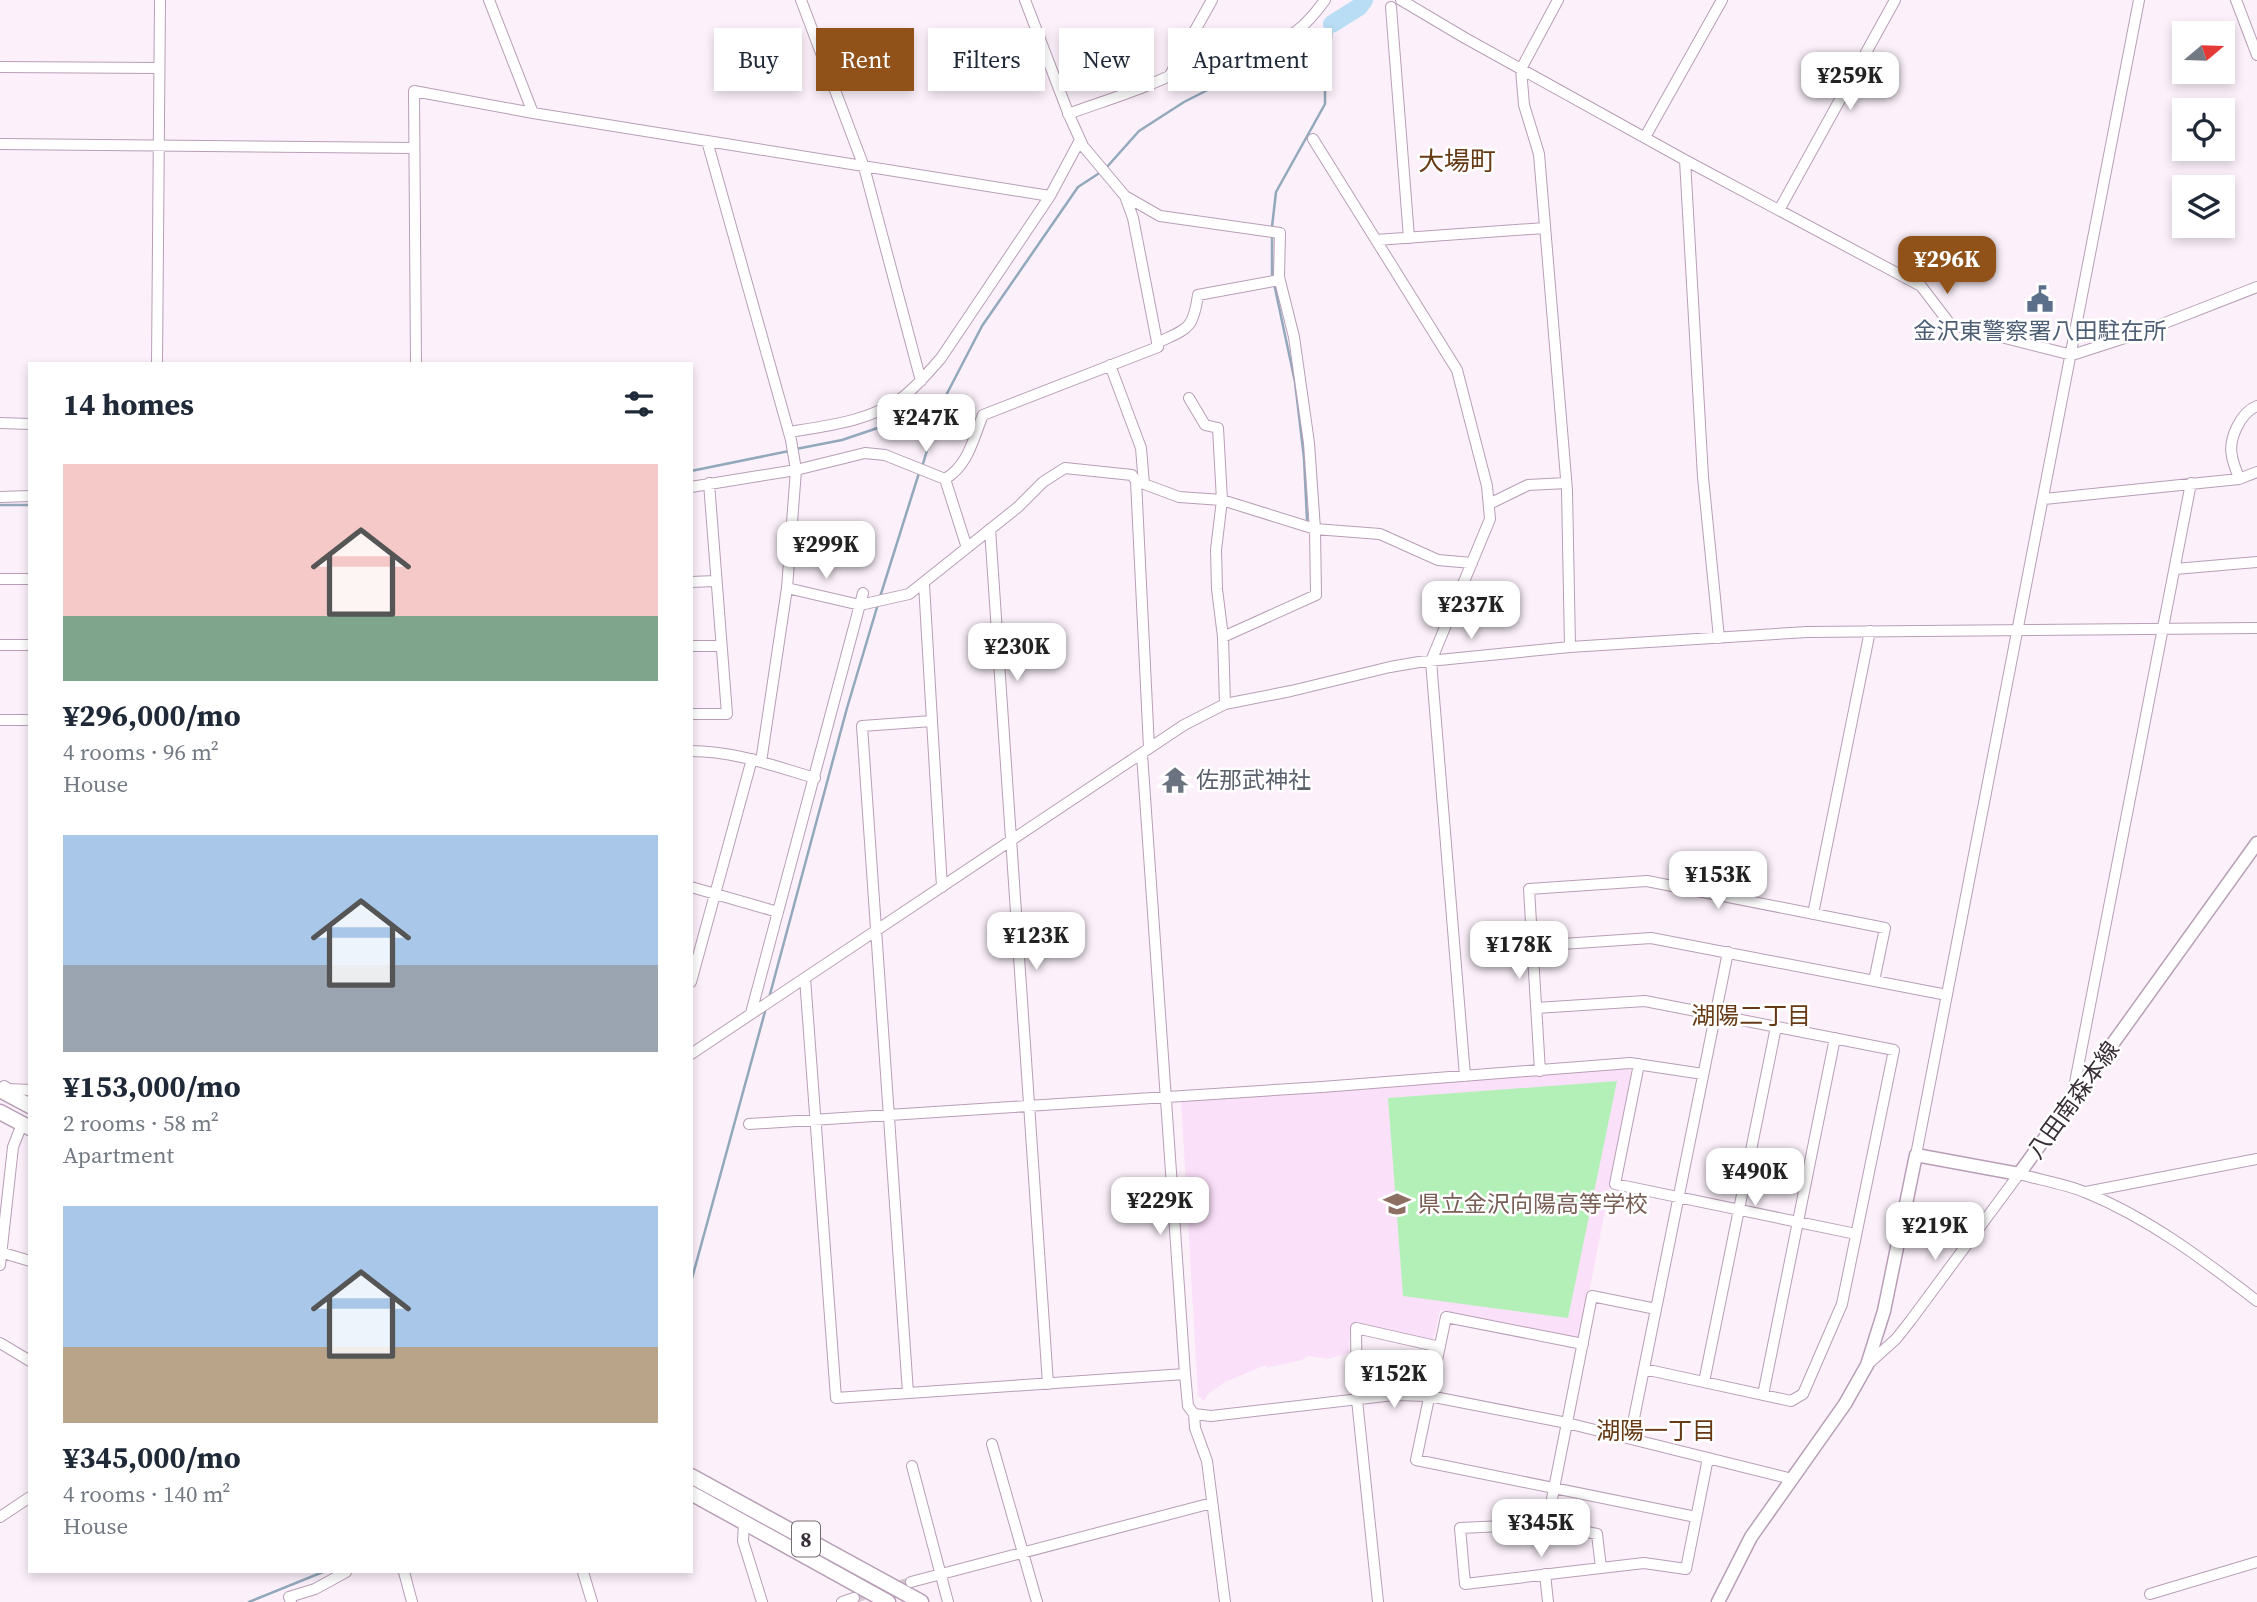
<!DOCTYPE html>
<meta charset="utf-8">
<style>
:root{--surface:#fff;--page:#f2f2f3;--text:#1f2937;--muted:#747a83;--accent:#91521a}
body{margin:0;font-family:"Source Serif 4","Noto Sans JP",serif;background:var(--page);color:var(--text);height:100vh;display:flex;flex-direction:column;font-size:26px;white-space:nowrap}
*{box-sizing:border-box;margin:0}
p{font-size:23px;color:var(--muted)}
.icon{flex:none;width:38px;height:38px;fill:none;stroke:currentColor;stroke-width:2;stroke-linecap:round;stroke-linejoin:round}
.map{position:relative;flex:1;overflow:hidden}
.panel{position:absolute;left:28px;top:362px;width:665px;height:1211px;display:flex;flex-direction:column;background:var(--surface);border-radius:0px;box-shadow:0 4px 10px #0003}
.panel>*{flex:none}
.hud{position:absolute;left:714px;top:28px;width:665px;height:63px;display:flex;gap:14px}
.needle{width:46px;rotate:71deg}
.buttons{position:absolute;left:2172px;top:21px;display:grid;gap:14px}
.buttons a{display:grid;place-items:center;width:63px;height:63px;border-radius:0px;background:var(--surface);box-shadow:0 4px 10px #0003;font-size:35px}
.price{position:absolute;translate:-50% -60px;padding:0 16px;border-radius:14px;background:#fff;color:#222;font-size:23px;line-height:46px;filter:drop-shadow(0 2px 4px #0008)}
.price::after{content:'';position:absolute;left:50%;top:42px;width:21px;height:16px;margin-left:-10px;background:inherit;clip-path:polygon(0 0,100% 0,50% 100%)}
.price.active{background:var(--accent);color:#fff}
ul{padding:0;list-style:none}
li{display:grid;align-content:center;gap:14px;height:371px;padding:0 35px}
li span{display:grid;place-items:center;height:217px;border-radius:0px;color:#555}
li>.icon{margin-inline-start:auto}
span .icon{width:126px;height:126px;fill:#fffc;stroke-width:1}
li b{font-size:30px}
h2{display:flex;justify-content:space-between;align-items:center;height:84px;padding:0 35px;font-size:30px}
.chip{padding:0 24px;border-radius:0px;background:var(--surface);box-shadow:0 4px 10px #0003;font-size:24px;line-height:63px}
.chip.active{background:var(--accent);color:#fff}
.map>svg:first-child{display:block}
.built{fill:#fbe0f9}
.green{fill:#b3f0b8}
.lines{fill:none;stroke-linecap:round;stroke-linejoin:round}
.stream{stroke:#92a8bb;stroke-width:2.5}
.river{stroke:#b9ddf4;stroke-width:18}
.minor-tunnel{stroke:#d5cad4;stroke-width:10;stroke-dasharray:10 5;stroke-linecap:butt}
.minor-casing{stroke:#b89eb6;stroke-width:12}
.major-casing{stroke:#b89eb6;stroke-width:15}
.highway-casing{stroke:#b89eb6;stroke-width:17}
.minor{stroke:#fff;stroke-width:10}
.major{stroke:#fff;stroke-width:12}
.highway{stroke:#fff;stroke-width:14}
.labels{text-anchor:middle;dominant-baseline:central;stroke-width:5;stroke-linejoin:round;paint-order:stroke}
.shield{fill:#fff;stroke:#746d73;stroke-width:2}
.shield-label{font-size:21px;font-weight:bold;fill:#382e37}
.service-label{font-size:23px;fill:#4e5e75;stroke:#fff}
.worship-label{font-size:23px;fill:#5b616d;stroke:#fff;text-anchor:start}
.street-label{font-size:23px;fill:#382e37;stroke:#fff}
.education-label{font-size:23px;fill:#785e54;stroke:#fff;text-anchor:start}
.neighbourhood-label{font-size:24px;fill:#663a15;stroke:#fff}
.quarter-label{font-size:26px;fill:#663a15;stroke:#fff}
</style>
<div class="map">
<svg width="2257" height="1602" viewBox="0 0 2257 1602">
<rect width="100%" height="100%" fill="#fcf1fb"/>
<path class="built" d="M1628,1068L1632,1072L1581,1334L1577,1338L1440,1310L1434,1338L1427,1341L1355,1324L1350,1327L1349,1353L1328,1359L1308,1356L1302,1360L1267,1368L1266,1365L1225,1382L1208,1394L1204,1401L1198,1396L1181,1098Z"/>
<path class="green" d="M1617,1081L1568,1318L1403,1296L1388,1098Z"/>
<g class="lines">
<path class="stream" d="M1106,168L1139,131L1184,102L1239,74L1300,52L1332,24
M1272,227L1276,192L1325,104V70L1329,63L1332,24
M1272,234V274L1295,382L1304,458L1307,520
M796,449L842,440L940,407
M922,467L940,407L982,326L1078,187L1101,172
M691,471L789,451
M0,505H30
M880,597L919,473
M769,998L847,708L878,604
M691,1282L766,1008
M249,1602L323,1572"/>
<path class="river" d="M1332,24L1359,7L1364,0"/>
<path class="minor-tunnel" d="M854,1598L911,1582"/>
<defs>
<path id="minor" d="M489,0L533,113
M801,0L864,167L921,381
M1025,0L1069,115L1083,146L1125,196L1160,216L1280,233L1279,277L1294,337L1309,443L1315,529L1316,595L1223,637L1225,704
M1401,0L1465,38L1685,160L1921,286L1950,324L2072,355L2134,335L2257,287
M1558,0L1521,69L1524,105L1539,154L1567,490L1570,647
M2236,0L2257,55
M1391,7L1409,238
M0,67L159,68
M1170,75L1212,0
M1068,114C1106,100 1148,88 1183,69C1195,63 1197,49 1210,44C1230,36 1236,41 1257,43C1287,47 1309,22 1325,0
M1645,137L1722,0
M1313,139L1457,370L1487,486L1490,519L1431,661L1465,1076
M707,141L791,440L796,470L787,588L761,762
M0,144L414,148
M1685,160L1703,477L1719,638
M1779,210L1895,0
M1376,240L1545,228
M1157,343C1188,328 1193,330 1198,295L1279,280
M157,364L160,0
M416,364L414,91L533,113L1050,196
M1110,365L1141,448L1144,484
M1189,398L1205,425L1218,428L1222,500L1216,550L1217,589L1223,637
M0,423L30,424
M789,432C827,426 871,421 903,397C917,386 929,372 941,358L1050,196L1080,140
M945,479L967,548
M2239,479C2237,471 2233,464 2232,456C2228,439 2241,412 2257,406
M1136,481L1149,748
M691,487L796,470L865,453L885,455L945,479C969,465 973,438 983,415L1158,347L1133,218L1125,196
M0,497L30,496
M2044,499L2239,479L2257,472
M1489,504L1528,485L1566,483
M990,529L1048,1384
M2175,569L2257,562
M0,579H30
M691,582L716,581
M924,584L932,721
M787,588L860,605L909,594L1018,507L1043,482L1065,468L1132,475L1136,481L1179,497L1222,500L1315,529L1380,534L1438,560L1472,563
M0,645H30
M691,646H721
M691,714H727L709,483
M0,720H30
M691,751C734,751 774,766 815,778
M1142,754L1185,1374L1188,1406L1194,1414L1211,1416L1394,1395L1429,1396L1567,1423L1792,1479
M691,887L778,912
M1813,914L1870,631
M1533,946L1651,938L1947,995
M805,978L836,1398L1185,1374
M691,982L752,759
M1536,1008L1645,1001L1894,1050L1842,1304L1803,1394L1791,1401L1644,1369
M751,1013L863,593
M691,1054L1184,725L1225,704L1291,691L1390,667L1419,662L1570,647L1807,632L2257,628
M1639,1064L1615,1184L1856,1234
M1540,1071L1529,889L1647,881L1885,928L1874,981
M4,1086L9,1089L30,1090
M2072,1098L2191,483
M749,1124L1322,1087L1630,1063L1703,1074
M1916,1155L2139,0
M2086,1192L2257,1159
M0,1252L30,1261
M0,1265L13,1147L22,1124
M0,1343L30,1361
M1583,1344L1446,1317L1416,1460L1696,1517
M1867,1365L1896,1339L1911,1320L2019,1174C2041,1180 2066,1184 2087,1193C2150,1219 2204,1260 2257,1301
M1704,1382L1776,1027
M908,1393L862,726L932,721L942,887
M1763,1395L1835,1038
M1194,1414L1195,1428L1207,1461L1225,1602
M1630,1438L1728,952
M992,1444L1037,1602
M912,1466L948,1602
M0,1517L30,1497
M744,1523L743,1541L762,1602
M1547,1524L1592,1296L1656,1309
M1601,1568L1597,1534L1547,1524L1460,1528L1465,1584L1644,1563L1686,1569L1708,1458
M404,1572L412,1602
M583,1572L592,1602
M1545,1574L1548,1602
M911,1582L1212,1503
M2150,1594L2257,1562
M291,1602L289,1597L315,1589L346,1572
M842,1602L854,1598
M1378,1602L1357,1400L1356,1328L1440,1347"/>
<path id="major" d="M1718,1602L1751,1537L1845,1404L1867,1365L1884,1311L1916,1155L2019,1174L2257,843"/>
<path id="highway" d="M0,1090L30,1106
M0,1112L30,1128
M691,1476L921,1602
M691,1493L888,1602"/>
</defs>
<use href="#minor" class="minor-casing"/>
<use href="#major" class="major-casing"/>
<use href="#highway" class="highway-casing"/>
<use href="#minor" class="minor"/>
<use href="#major" class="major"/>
<use href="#highway" class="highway"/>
</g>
<defs>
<symbol id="civic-bare" viewBox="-9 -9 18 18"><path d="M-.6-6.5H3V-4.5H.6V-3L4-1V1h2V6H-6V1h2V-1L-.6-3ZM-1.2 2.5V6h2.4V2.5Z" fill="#5c6f8a" stroke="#fff" stroke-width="2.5" paint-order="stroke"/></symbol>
<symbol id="temple-bare" viewBox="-9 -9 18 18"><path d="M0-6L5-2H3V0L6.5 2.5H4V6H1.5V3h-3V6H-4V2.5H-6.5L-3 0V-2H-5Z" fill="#6b7280" stroke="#fff" stroke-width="2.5" paint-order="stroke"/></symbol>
<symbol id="school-bare" viewBox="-9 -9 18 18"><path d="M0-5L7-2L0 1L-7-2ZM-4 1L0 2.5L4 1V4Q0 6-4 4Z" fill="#8d6e63" stroke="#fff" stroke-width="2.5" paint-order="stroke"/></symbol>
</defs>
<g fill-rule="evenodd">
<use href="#civic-bare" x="2021" y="280" width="38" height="38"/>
<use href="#temple-bare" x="1156" y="761" width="38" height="38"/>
<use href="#school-bare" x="1378" y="1185" width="38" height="38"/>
</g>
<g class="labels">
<rect class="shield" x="792" y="1521.5" width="28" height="35" rx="5"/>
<g class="shield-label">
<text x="806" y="1539">8</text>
</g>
<g class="service-label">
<text x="2040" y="331">金沢東警察署八田駐在所</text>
</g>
<g class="worship-label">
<text x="1196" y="780">佐那武神社</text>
</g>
<g class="street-label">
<text transform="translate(2073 1100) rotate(-54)">八田南森本線</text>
</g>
<g class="education-label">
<text x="1418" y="1204">県立金沢向陽高等学校</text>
</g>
<g class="neighbourhood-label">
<text x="1751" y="1015">湖陽二丁目</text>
<text x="1656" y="1430">湖陽一丁目</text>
</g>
<g class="quarter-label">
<text x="1457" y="161">大場町</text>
</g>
</g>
</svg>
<div class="buttons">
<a><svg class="needle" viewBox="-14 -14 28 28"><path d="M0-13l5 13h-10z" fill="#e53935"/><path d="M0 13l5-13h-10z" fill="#747a83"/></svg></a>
<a><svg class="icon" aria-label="locate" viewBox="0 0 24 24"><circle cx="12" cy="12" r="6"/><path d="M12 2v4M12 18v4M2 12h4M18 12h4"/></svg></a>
<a><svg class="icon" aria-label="layers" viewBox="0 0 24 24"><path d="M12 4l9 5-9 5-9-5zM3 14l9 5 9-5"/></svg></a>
</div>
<b class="price" style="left:1850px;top:112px">¥259K</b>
<b class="price active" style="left:1947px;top:296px">¥296K</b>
<b class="price" style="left:926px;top:454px">¥247K</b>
<b class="price" style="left:826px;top:581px">¥299K</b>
<b class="price" style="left:1471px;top:641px">¥237K</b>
<b class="price" style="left:1017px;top:683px">¥230K</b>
<b class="price" style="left:1718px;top:911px">¥153K</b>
<b class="price" style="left:1036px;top:972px">¥123K</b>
<b class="price" style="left:1519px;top:981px">¥178K</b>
<b class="price" style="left:1755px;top:1208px">¥490K</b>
<b class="price" style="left:1160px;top:1237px">¥229K</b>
<b class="price" style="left:1935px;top:1262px">¥219K</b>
<b class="price" style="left:1394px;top:1410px">¥152K</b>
<b class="price" style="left:1541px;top:1559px">¥345K</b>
<div class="hud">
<a class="chip">Buy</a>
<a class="chip active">Rent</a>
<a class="chip">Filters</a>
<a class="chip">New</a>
<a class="chip">Apartment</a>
</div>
<section class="panel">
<h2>14 homes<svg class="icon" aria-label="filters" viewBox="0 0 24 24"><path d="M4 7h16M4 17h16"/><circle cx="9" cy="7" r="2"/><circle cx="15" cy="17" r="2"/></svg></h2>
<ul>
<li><span style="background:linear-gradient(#f6c9c9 70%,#7fa58c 0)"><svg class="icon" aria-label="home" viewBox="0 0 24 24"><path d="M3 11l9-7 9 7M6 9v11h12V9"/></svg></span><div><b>¥296,000/mo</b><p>4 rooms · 96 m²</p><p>House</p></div></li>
<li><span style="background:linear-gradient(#a9c7e8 60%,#9aa5b1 0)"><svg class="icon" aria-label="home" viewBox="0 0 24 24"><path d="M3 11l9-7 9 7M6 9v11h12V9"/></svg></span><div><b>¥153,000/mo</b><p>2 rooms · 58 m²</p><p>Apartment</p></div></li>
<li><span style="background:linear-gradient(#a9c7e8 65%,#b9a48a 0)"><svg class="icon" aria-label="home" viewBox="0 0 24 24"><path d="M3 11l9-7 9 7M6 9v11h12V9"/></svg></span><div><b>¥345,000/mo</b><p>4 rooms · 140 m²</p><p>House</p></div></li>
</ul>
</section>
</div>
